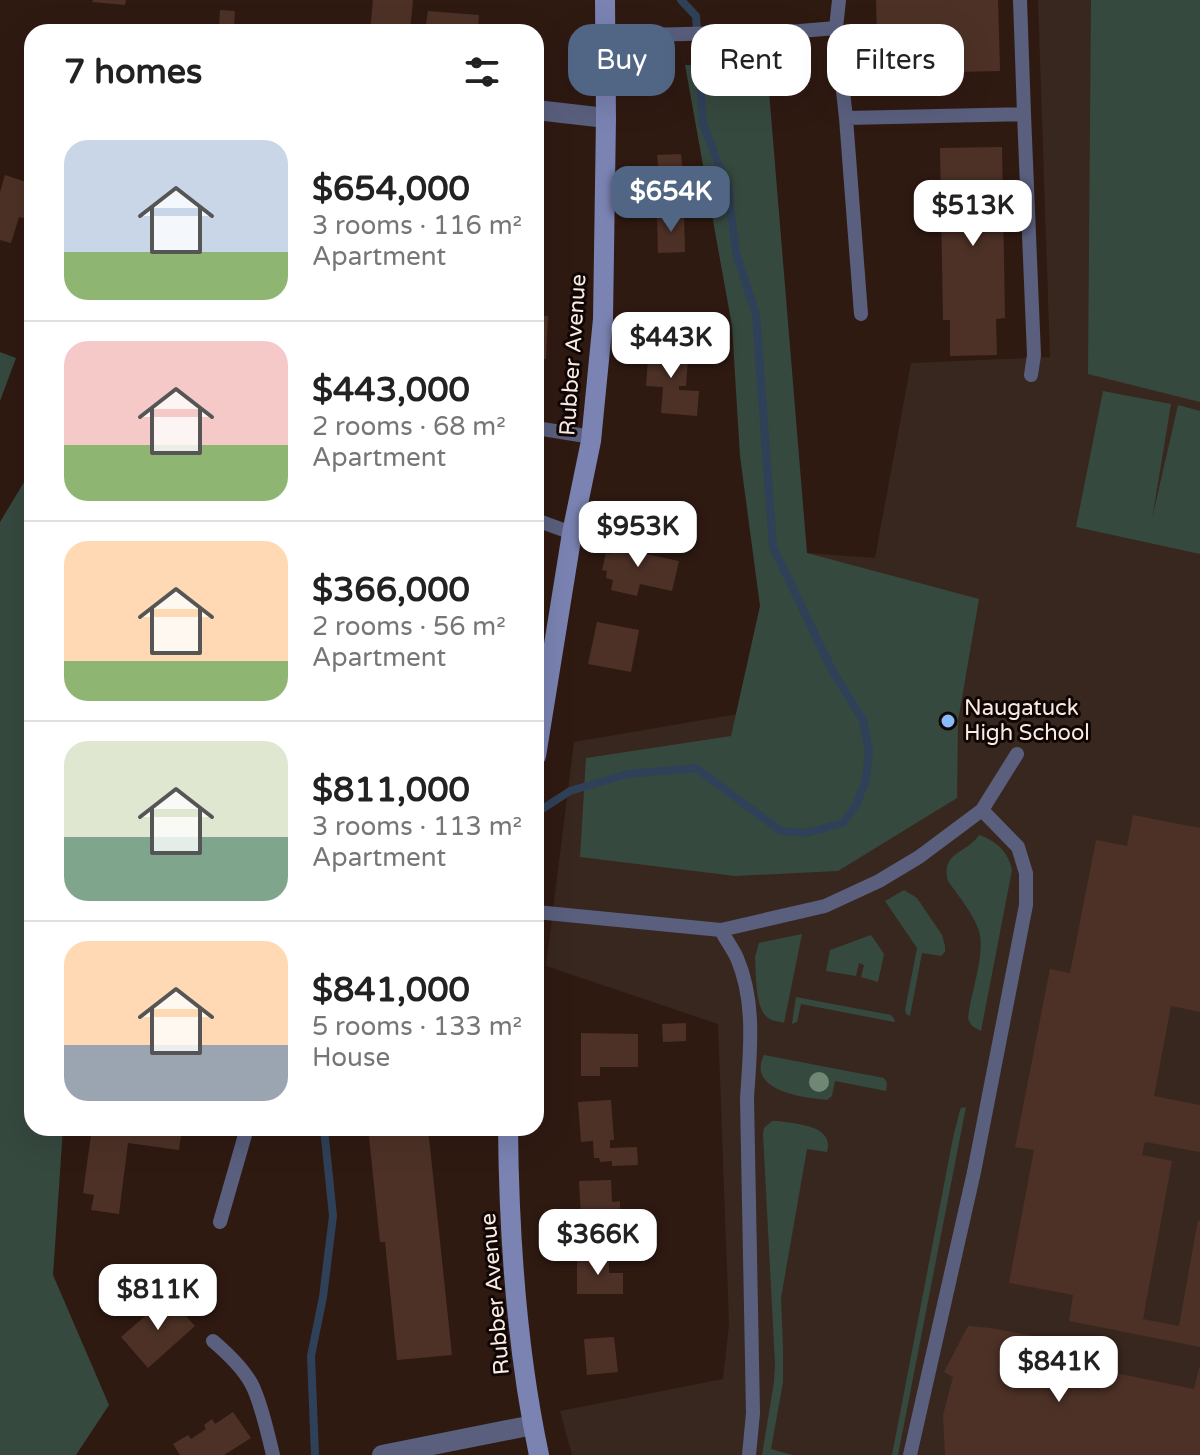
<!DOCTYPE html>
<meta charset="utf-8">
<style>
:root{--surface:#fff;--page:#f2f2f2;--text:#222;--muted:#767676;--line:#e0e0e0;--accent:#506684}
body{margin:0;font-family:"Varela Round",sans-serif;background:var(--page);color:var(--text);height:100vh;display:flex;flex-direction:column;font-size:30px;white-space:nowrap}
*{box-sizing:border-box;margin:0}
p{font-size:26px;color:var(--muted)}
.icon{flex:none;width:44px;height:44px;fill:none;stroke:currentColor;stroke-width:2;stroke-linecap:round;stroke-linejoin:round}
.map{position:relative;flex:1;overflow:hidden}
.drawer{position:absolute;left:24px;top:24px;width:520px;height:1112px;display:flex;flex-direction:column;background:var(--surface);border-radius:24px;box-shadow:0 8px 32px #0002}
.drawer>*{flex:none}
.top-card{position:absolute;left:568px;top:24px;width:512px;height:72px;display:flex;gap:16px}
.price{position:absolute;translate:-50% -68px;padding:0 18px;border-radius:16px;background:#fff;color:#222;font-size:26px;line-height:52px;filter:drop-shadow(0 2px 4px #0008)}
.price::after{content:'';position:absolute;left:50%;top:48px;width:24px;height:18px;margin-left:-12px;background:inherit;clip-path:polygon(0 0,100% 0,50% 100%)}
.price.current{background:var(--accent);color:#fff}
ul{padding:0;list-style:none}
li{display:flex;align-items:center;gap:24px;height:200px;padding:0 40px}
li+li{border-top:2px solid var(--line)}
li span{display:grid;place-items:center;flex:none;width:224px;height:160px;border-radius:24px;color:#555}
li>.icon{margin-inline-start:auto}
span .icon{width:96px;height:96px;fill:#fffc;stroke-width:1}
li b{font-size:34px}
h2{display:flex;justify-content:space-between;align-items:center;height:96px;padding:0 40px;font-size:34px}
.pill{padding:0 28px;border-radius:24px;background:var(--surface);box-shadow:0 8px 32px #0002;font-size:28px;line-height:72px}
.pill.current{background:var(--accent);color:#fff}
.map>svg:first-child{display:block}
.education{fill:#38271e}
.green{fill:#36493f}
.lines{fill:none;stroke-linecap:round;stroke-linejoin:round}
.stream{stroke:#2f4158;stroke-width:8}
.building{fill:#4d3126}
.lane{stroke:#595f7d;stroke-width:14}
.street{stroke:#595f7d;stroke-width:20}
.secondary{stroke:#7a83b2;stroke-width:20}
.tree{fill:#6f8773}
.poi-dot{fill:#89bafc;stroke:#100705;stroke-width:3}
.labels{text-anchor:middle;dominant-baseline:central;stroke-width:6;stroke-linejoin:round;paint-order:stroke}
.street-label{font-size:22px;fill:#faebe5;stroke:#100705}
.poi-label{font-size:22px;fill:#faebe5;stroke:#100705;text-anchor:start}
</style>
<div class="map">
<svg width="1200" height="1455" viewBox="0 0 1200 1455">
<rect width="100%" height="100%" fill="#2f1a12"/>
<path class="education" d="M1038,0H1200V1455H572L560,1411L723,1379L729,1324L718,1024L546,966L574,742L819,700L807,553L875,558L911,363L1050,357Z"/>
<path class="green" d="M1091,0H1200V402L1088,374Z
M685,65L767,67L807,553L979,599L958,721L957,798L838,871L735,876L580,857L586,758L731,736L760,606L740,456L732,326Z
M0,352L16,358L0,401Z
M1103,391L1171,404L1152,519L1178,405L1200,411V554L1076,527Z
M32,469V1128H63L53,1275L109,1405L76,1455H0V522Z
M979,835C997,841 1008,852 1012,870L981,1031L972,1026L968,1019C970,993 986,956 979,931C973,913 959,897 948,881C940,852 968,853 979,835Z
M904,890L917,898L942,935L945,946V952L941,956L922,953L910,1016L906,1014L905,1010L917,948L885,901Z
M802,934L784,1023C778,1021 770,1021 766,1016C755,1006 756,972 755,957L759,943Z
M871,935L884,954L878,982L861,977L864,965L859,963L856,976L826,971L830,950Z
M796,997L891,1015L895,1020L894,1022L801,1004L797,1022L792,1024Z
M764,1055L884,1078L887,1083L886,1091L835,1081L832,1096L827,1100C804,1098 746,1091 764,1055Z
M966,1107L898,1455H892L953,1138L960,1110L961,1108Z
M772,1121H778C796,1124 835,1125 827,1152L807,1149L781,1298L783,1348V1382L771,1449L792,1455H762L774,1382L775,1364L763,1134L764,1128Z"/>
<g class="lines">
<path class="stream" d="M536,813L570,791L627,774L696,768L781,831L806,833L843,823L856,805L866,780L869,751L863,720L833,672L773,547L756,315L736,252L728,189L703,124L696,16L681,0
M315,1455L311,1356L323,1297L333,1216L324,1128"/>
</g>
<path class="building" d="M93,0H126L125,5L92,2Z
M373,0H413L410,31L370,32Z
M876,0H998L1000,71L878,74Z
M220,10L235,11L234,27L219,26Z
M428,11L479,15L478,32H431L432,24H426Z
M1002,147L1005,318L996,319L997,355L950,356V320H943L940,148Z
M681,154L683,177L659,179L657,155Z
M5,175L32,184V194L24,218L19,217L11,243L0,240V192Z
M684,216L685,252L658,253L657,217Z
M536,315L548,316L546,359L536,358Z
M649,344L680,346V358L688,359L686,386H679V390L699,391L697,416L661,413L663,387L646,386Z
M614,540L648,547L646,554L679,561L672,591L640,584L637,596L611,590L613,580L606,578L607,571L602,570L606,553L611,554Z
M597,622L639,630L631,672L588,664Z
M1133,815L1200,828V1012L1171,1006L1154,1096L1200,1105V1152L1145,1142L1142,1155L1172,1161L1143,1319L1179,1326L1198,1220L1200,1221V1347L1069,1321L1073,1295L1009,1283L1034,1150L1015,1147L1050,969L1070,973L1096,840L1127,846Z
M686,1023V1041L663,1042L662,1024Z
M581,1033L638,1034V1067H600V1076H581Z
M611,1100L614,1140H610V1148L637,1147L638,1165L612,1166V1161L600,1162L599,1158H594L593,1141L581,1142L578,1102Z
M96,1128H182L179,1150L128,1143L119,1214L91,1210L94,1195L83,1193L91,1135L96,1132Z
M368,1128H428L452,1355L397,1360L385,1242H380Z
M611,1180L612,1202L620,1201V1216L581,1218L579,1181Z
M577,1257H609V1273H623V1294H577Z
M168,1296L195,1326L148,1368L121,1337Z
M968,1326L991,1328L1069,1343L1066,1363L1194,1389L1199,1368H1200V1455H945L943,1415L953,1377L944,1372Z
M614,1337L618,1372L587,1375L584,1339Z
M233,1412L251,1438L224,1455H180L173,1444L188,1435L191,1439L206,1429L204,1425L212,1419L215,1424Z"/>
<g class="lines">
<path class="lane" d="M839,0L836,28L846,118L1024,114L1020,0
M605,36L800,31L836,28
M1024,114L1034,355L1031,375
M846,118L861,314
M536,428L592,437
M536,520L572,533
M536,912L721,930C726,940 733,949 737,958C756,1002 750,1052 747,1098L753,1413L749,1455
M721,930L825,906L879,881L919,857L982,810L1017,754
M220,1222L247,1128
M213,1341C227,1353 242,1367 251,1383C261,1401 268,1435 273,1455
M910,1455L974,1172L1026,905V873L1018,847L982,810"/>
<path class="street" d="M536,110L606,118
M382,1455L533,1425"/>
<path class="secondary" d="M536,756L572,533L591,441L603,319L606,118L605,0
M508,1128C509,1234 517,1352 539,1455"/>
</g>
<circle class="tree" cx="819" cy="1082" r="10"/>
<circle class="poi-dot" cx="948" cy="721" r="8"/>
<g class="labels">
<g class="street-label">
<text transform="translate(573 355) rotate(-86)">Rubber Avenue</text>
<text transform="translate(495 1294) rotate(-95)">Rubber Avenue</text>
</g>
<g class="poi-label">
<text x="964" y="708">Naugatuck<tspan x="964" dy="25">High School</tspan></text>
</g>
</g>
</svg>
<b class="price current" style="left:671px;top:234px">$654K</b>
<b class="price" style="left:973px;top:248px">$513K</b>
<b class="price" style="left:671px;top:380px">$443K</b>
<b class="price" style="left:638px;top:569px">$953K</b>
<b class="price" style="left:598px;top:1277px">$366K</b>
<b class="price" style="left:158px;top:1332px">$811K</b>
<b class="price" style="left:1059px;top:1404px">$841K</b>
<div class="top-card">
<a class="pill current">Buy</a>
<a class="pill">Rent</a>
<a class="pill">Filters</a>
</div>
<section class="drawer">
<h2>7 homes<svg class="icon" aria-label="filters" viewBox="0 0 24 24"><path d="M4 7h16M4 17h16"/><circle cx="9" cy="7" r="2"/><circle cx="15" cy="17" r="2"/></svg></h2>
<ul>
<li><span style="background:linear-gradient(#c9d6e8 70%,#8fb573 0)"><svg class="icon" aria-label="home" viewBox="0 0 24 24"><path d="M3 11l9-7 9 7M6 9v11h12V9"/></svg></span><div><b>$654,000</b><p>3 rooms · 116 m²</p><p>Apartment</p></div></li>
<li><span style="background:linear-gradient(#f6c9c9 65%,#8fb573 0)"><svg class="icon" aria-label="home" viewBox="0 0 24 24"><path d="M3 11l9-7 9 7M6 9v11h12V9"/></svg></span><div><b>$443,000</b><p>2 rooms · 68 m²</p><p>Apartment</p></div></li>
<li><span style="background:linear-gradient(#ffd9b3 75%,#8fb573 0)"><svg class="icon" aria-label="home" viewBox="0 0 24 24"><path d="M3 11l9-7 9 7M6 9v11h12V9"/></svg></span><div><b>$366,000</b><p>2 rooms · 56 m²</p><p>Apartment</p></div></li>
<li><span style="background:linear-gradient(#dfe7d0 60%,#7fa58c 0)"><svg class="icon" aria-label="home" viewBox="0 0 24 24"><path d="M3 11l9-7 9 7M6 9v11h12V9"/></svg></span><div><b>$811,000</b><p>3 rooms · 113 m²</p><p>Apartment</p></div></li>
<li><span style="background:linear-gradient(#ffd9b3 65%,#9aa5b1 0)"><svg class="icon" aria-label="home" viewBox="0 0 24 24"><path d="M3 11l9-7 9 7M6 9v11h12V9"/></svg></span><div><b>$841,000</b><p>5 rooms · 133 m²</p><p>House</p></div></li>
</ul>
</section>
</div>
